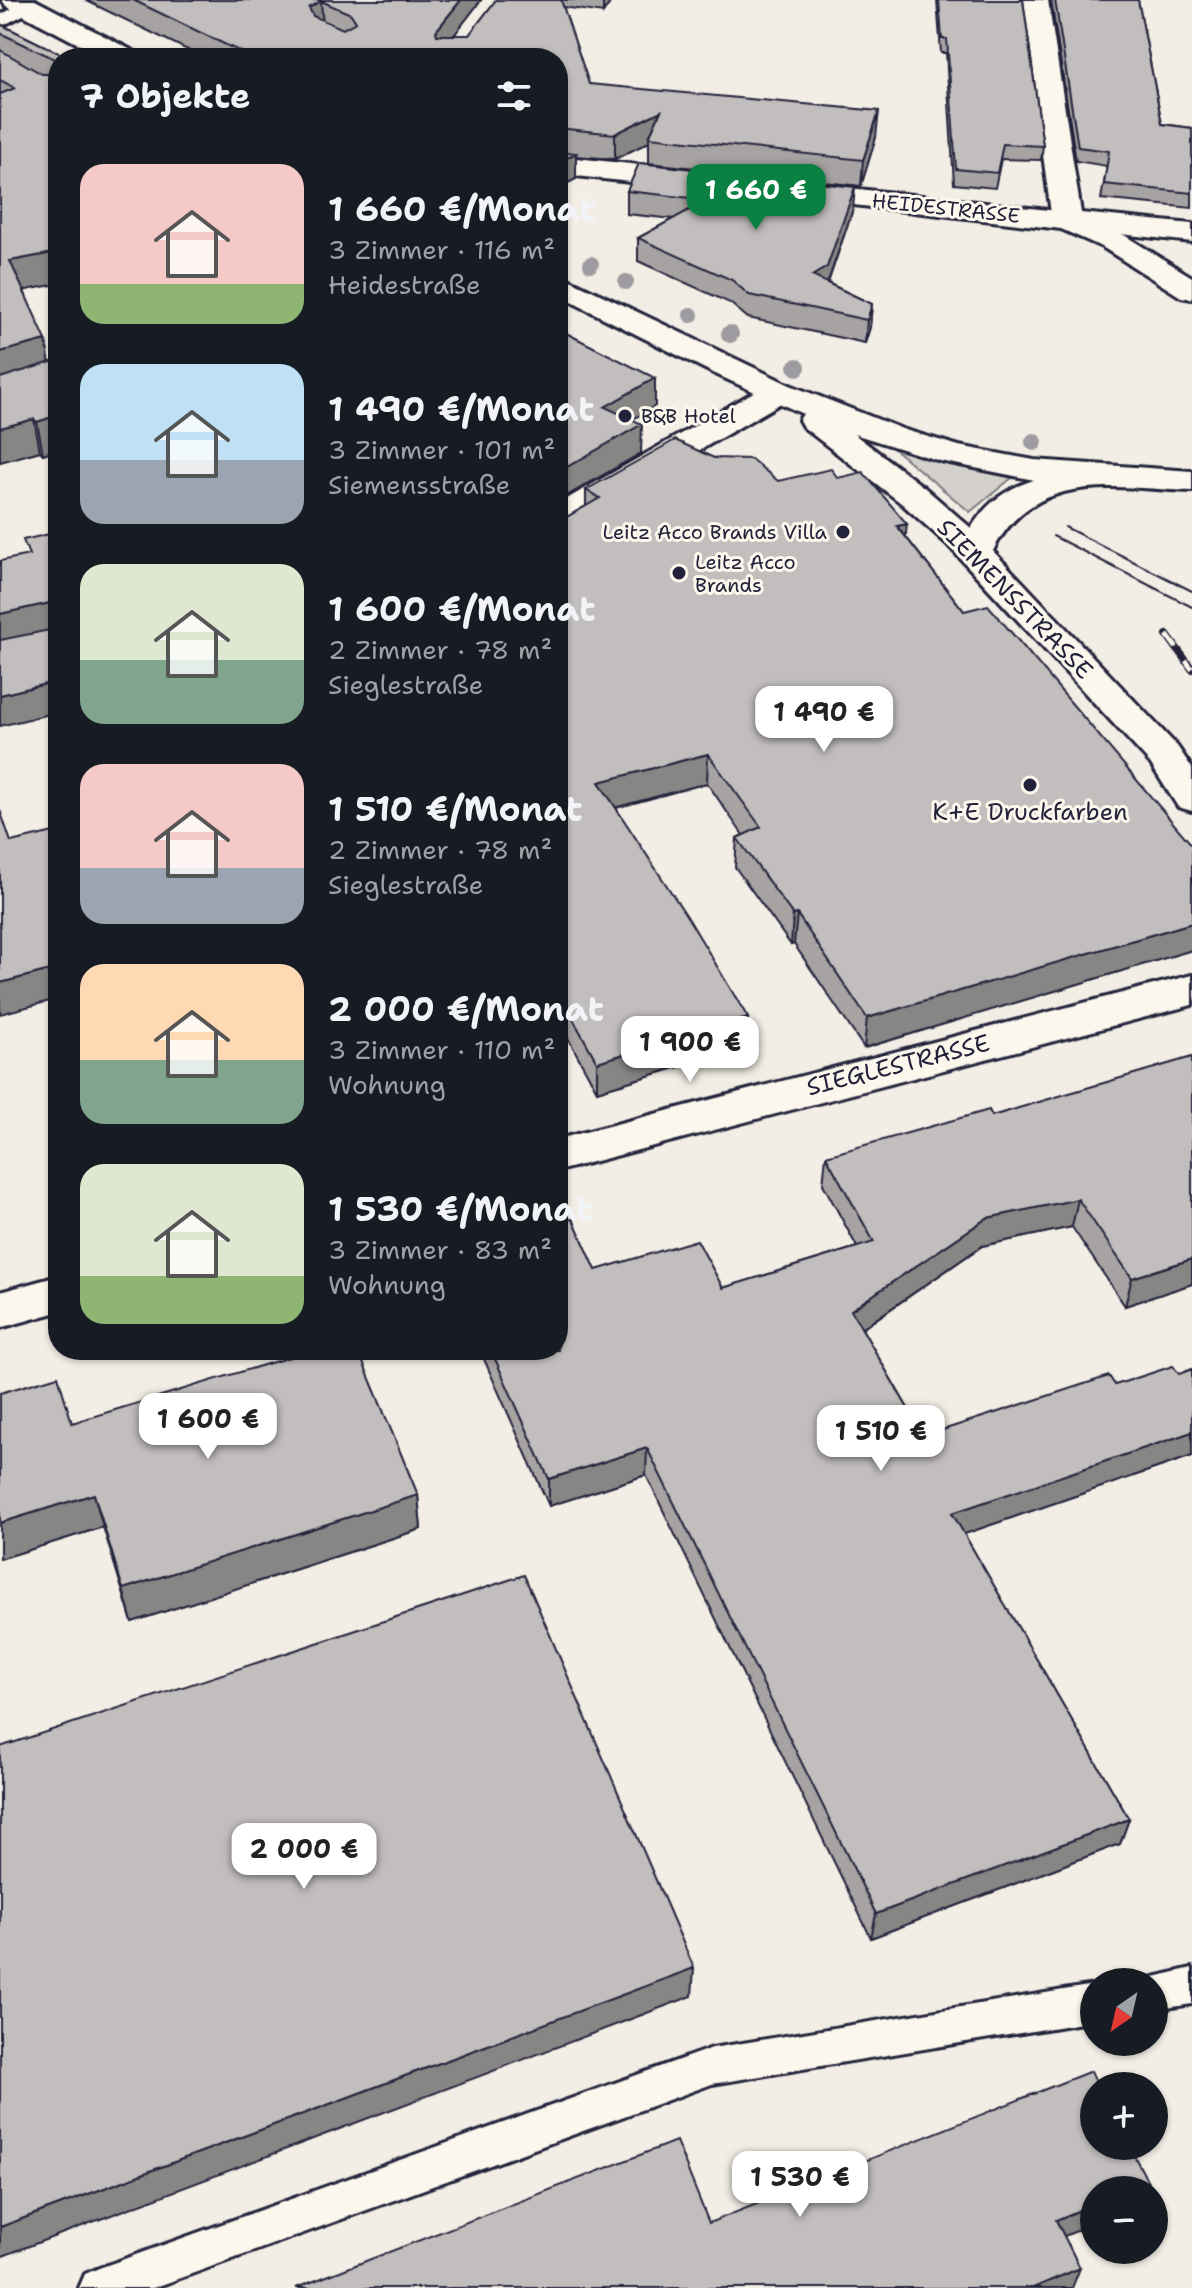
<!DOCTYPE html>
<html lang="de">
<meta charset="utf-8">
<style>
:root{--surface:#171b24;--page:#242831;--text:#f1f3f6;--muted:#9ea1a6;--accent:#0b8043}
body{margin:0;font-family:"Shantell Sans",sans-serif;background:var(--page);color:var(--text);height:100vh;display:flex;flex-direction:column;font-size:30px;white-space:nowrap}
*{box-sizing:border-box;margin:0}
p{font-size:26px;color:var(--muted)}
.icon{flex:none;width:44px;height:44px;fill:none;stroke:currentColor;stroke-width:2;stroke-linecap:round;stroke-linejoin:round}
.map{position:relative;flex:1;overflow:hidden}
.drawer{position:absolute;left:48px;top:48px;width:520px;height:1312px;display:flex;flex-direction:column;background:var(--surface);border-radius:32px;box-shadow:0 2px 6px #0004}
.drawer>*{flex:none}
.needle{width:52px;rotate:214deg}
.tools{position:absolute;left:1080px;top:1968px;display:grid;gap:16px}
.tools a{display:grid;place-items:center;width:88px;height:88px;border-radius:50%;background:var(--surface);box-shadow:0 2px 6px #0004;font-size:40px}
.price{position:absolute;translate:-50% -68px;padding:0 18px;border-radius:16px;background:#fff;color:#222;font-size:26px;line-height:52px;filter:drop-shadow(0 2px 4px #0008)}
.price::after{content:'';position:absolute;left:50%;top:48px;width:24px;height:18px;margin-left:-12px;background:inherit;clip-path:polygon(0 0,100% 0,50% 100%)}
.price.active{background:var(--accent);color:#fff}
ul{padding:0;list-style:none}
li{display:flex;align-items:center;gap:24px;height:200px;padding:0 32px}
li span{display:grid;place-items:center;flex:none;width:224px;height:160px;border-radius:24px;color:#555}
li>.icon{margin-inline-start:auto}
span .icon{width:96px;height:96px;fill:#fffc;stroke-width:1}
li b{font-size:34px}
h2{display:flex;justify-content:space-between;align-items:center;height:96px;padding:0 32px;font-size:34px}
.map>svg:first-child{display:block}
.green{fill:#d4d1cc;stroke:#7b7a84;stroke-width:2}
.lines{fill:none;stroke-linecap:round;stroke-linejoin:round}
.service-casing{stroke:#22223b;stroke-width:6}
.minor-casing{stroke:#22223b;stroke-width:6}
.tertiary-casing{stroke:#22223b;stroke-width:6}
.primary-casing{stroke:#22223b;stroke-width:6}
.service{fill:#fbf7ec;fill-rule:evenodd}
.minor{fill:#fbf7ec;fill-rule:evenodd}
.tertiary{fill:#fbf7ec;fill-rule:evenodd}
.primary{fill:#fbf7ec;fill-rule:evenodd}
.tram{stroke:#22223b;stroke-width:2}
.rail-casing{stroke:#22223b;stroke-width:8}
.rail{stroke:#fbf7ec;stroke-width:5;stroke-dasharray:16;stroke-linecap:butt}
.tree{fill:#9d9b9f}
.wall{fill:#a7a3a3;stroke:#22223b;stroke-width:2}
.shaded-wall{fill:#888585;stroke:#22223b;stroke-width:2}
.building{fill:#c2bebe;stroke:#22223b;stroke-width:2;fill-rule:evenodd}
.poi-dot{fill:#22223b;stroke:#fbf7ec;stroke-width:3}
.labels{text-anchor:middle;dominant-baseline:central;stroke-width:6;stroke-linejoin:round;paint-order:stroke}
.far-street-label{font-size:20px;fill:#22223b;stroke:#fbf7ec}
.far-poi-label{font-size:20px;fill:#22223b;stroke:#fbf7ec;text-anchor:start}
.street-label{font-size:24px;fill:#22223b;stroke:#fbf7ec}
.poi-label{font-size:24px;fill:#22223b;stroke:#fbf7ec}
</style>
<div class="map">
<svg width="1192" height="2288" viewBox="0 0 1192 2288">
<rect width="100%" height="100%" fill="#f2eee5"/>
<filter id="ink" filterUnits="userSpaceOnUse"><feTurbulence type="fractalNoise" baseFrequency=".0125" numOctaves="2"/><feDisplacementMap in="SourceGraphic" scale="16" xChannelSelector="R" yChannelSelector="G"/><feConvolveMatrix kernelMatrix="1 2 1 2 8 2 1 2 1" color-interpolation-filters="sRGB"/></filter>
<g filter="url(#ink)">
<path class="green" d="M893,448L1013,477L970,512Z"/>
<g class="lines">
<defs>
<path id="service" d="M27,1L35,6L33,10L0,27V15Z
M1192,1968V2004L1154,2010V1982H1140L1141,1980Z
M1094,1985V2021L712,2084L153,2288H79L85,2274L99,2268L712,2048Z"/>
<path id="minor" d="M1022,0H1048L1081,213L1192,224V242L1057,227L1052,221Z
M777,382L788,385L793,392L788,399L570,525L558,528V504L766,385Z
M1192,975V1005L558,1171V1139Z
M58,1276V1312L0,1328V1292Z"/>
<path id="tertiary" d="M558,156L694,171L704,174L708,180L704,186L694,189L558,174Z
M794,182L1067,212L1124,235L1192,277V299L1181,297L1102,247L1061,229L784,197L779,191L784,185Z"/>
<path id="primary" d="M2,0H35L135,52L139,58H105L6,6Z
M558,274L790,385L905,430L959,446L1034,460L1192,471V491C1115,488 1034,469 993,551L1177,746L1192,768V811L1178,807L1150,763L947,544L901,503L803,427L799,420L803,414L711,372L558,295ZM854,434L940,461L1034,480C1005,489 987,503 971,528L925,488Z"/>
</defs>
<use href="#service" class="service-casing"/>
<use href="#minor" class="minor-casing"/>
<use href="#tertiary" class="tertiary-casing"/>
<use href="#primary" class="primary-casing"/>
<use href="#service" class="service"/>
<use href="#minor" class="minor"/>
<use href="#tertiary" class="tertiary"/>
<use href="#primary" class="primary"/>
<path class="tram" d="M1065,527L1192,591
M1053,536L1192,607"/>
<defs>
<path id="rail" d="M1167,635L1192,669"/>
</defs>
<use href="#rail" class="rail-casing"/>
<use href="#rail" class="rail"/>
</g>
<g class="tree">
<circle cx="591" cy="264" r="8"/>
<circle cx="626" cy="282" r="8"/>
<circle cx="691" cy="315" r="8"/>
<circle cx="730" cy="334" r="9"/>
<circle cx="797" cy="367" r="9"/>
<circle cx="1034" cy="442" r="9"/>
</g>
<path class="wall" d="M85,0H481L454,35H469L496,0H612L603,13L563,7L589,84L876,137L861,186L649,163V142L615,159L576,156V179L558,188V58H204Z
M937,0H1023L1043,146L1041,160L1001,159L995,188L954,184L946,53H941Z
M1051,0H1138L1162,124L1192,128V208L1101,199L1107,166L1076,161Z
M0,24L69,58L24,290L50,363L58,367V449L43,454L40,451L0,462Z
M627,191L853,209L828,283L872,304L870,327L865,343L748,318L730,303L638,261V238L673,219L627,214Z
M714,458L778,481L838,478L906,537L964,611L1192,845V950L864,1048L794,944L791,945L735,867L737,838L743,835L707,783L616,808L747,1047L597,1091L558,1020V522L586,506V490Z
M1192,1057V1284L1125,1306L1072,1227L982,1246L862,1329L924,1436L1115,1385L1192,1456L964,1534L1129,1819L1120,1844L871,1938L646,1475L549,1506L480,1350H558L596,1270L723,1288L857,1247L823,1184L826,1156L992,1116Z
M0,1393L72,1423L418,1495L421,1529L132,1622L103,1527L0,1559Z"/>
<path class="shaded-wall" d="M461,0H481L438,56L436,31Z
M603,0H612L603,13Z
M321,1L323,26L311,33L309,8Z
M661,111L649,137V142L615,159V134Z
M879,111L876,137L861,186L863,160Z
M576,153V179L558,188V162Z
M855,187L853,209L825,290L812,276Z
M58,252V284L16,292L10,261Z
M872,304L870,327L865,343L867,320Z
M46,340L51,371L0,386V352Z
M655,378V406L605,436V407Z
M58,415V449L43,454L37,422Z
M34,419L40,451L0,462V428Z
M642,424L641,453L558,501V472Z
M907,524L904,553L897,526Z
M54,602L58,632L0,645V614Z
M58,681V712L0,726V695Z
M708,754L707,783L599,812V782Z
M797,914L794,944L791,945L793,915Z
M1192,923V950L864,1048L867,1018Z
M58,968V999L0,1014V983Z
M748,1018L747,1047L597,1091V1062Z
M1078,1199L1072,1227L982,1246L848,1338L851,1310L987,1218Z
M1192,1259V1284L1125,1306L1132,1278Z
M1192,1432V1456L947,1540L952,1513Z
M647,1448L646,1475L549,1506V1479Z
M94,1494L103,1527L0,1559V1523Z
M418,1495L421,1529L132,1622L123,1589Z
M1129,1819L1120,1844L871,1938L876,1914Z
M694,1968L692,1996L0,2257V2227Z
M1148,2182L1144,2190H1129Z
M1094,2204V2224L1047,2243L1056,2220Z
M1080,2268L1072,2288H1033Z"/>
<path class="building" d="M133,0H461L436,31L437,35H469L496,0H561L589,84L879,111L863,160L649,137L661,111L615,134L558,128V58H253ZM321,1L351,14L356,22L343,29L313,16L309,8Z
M939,0H1023L1043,146L1003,144L997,173L956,169L947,39H942Z
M1055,0H1138L1162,124L1192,128V193L1104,184L1109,151L1078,147Z
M0,24L69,58H58V252L10,261L46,340L0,352V94L15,88L0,80V50L42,74H55V59L0,33Z
M558,151L576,153L558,162Z
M639,163L855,187L827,267L812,276L872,304L867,320L749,295L732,280L638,238L708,200L627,191Z
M558,329L655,378L605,407L642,424L558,472Z
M55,361L58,367V415L37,422L34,419L0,428V378Z
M675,440L714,458L751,459L778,481L831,469L838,478L863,472L907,524L897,526L964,611L988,605L1192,845V923L867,1018L797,914L793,915L737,838L761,827L708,754L599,782L688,918L748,1018L597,1062L558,992V686L563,684L558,675V522L600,498L586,490Z
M58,532V681L0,695V640L55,629L54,602L0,614V561L29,555L23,540Z
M0,810L11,842L58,831V968L0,983Z
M1192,1057V1259L1132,1278L1078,1199L987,1218L851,1310L924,1436L1109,1376L1115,1385L1173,1366L1179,1374L1192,1369V1432L952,1513L1129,1819L876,1914L647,1448L549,1479L491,1350H558V1222L573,1219L596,1270L697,1240L723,1288L874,1242L826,1156L989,1110L992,1116Z
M313,1350H358L418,1495L123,1589L94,1494L0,1523V1393L58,1376L72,1423Z
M524,1575L694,1968L0,2227V1747Z
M1091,2071L1098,2086H1094V2146H1129L1148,2182L1129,2190H1094V2204L1056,2220L1080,2268L1033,2288H296L676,2141L709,2223Z"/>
</g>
<g class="poi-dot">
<circle cx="625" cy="416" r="8"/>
<circle cx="843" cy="532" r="8"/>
<circle cx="679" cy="573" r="8"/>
<circle cx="1030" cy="785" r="8"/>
</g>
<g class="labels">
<g class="far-street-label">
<text transform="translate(946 208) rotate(6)">HEIDESTRASSE</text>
</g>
<g class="far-poi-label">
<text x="641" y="416">B&amp;B Hotel</text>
<text x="827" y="532" text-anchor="end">Leitz Acco Brands Villa</text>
<text x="695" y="562">Leitz Acco<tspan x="695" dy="23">Brands</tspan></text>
</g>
<g class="street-label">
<text transform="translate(1015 599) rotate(46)">SIEMENSSTRASSE</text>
<text transform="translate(898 1065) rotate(-14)">SIEGLESTRASSE</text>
</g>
<g class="poi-label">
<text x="1030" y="812">K+E Druckfarben</text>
</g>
</g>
</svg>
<div class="tools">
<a><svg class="needle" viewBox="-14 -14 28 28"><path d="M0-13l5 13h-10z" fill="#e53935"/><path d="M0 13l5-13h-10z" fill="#9ea1a6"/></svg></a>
<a>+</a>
<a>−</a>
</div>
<b class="price active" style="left:756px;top:232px">1 660 €</b>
<b class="price" style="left:824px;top:754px">1 490 €</b>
<b class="price" style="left:690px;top:1084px">1 900 €</b>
<b class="price" style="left:208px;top:1461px">1 600 €</b>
<b class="price" style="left:881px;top:1473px">1 510 €</b>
<b class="price" style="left:304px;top:1891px">2 000 €</b>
<b class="price" style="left:800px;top:2219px">1 530 €</b>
<section class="drawer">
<h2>7 Objekte<svg class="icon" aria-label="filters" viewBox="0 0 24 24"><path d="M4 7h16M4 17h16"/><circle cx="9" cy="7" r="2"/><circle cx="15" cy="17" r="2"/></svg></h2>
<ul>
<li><span style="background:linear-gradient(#f6c9c9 75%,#8fb573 0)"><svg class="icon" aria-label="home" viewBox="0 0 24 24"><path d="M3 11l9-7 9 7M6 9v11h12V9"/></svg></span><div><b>1 660 €/Monat</b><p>3 Zimmer · 116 m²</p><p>Heidestraße</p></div></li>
<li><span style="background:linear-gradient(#bfe0f5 60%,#9aa5b1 0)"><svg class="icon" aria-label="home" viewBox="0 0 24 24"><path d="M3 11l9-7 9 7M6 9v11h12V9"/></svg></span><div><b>1 490 €/Monat</b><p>3 Zimmer · 101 m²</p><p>Siemensstraße</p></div></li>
<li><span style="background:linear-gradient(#dfe7d0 60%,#7fa58c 0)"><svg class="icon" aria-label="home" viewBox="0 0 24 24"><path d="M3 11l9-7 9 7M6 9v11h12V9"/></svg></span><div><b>1 600 €/Monat</b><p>2 Zimmer · 78 m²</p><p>Sieglestraße</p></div></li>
<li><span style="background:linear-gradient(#f6c9c9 65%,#9aa5b1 0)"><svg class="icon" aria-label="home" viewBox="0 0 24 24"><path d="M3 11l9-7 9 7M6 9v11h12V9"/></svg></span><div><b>1 510 €/Monat</b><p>2 Zimmer · 78 m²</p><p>Sieglestraße</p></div></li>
<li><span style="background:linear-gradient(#ffd9b3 60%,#7fa58c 0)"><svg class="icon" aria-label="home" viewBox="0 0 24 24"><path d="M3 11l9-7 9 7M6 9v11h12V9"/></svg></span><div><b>2 000 €/Monat</b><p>3 Zimmer · 110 m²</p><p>Wohnung</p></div></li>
<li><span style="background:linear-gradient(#dfe7d0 70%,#8fb573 0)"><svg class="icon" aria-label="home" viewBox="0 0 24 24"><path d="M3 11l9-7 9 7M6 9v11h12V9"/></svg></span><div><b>1 530 €/Monat</b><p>3 Zimmer · 83 m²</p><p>Wohnung</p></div></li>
</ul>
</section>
</div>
